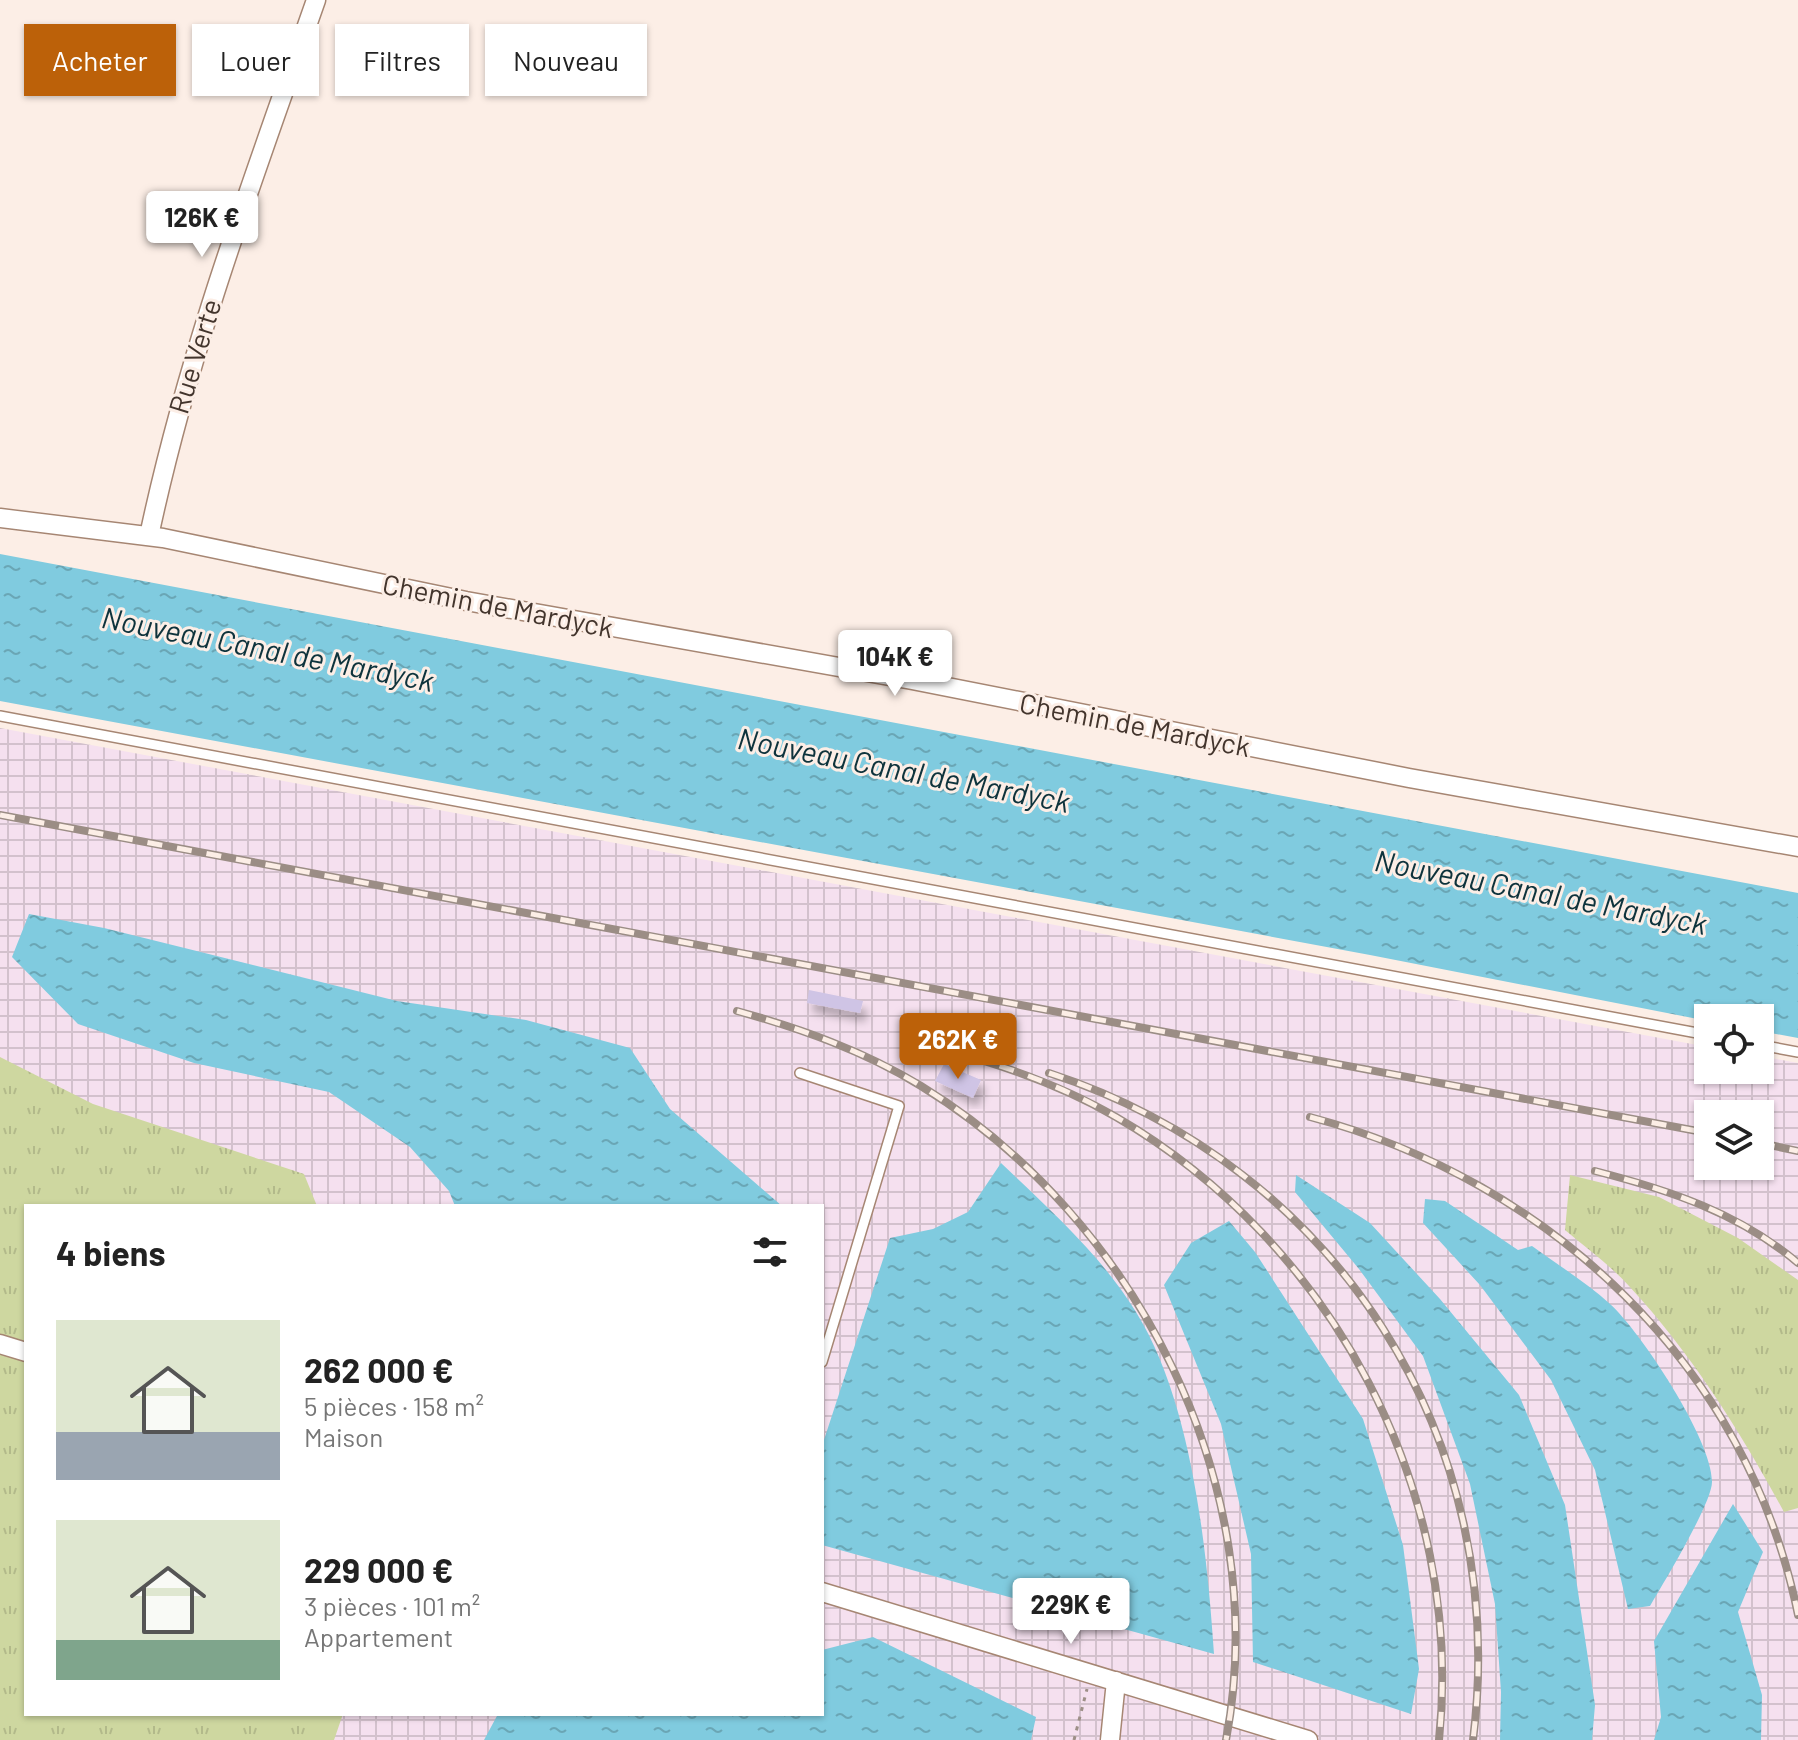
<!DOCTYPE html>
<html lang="fr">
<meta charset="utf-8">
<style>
:root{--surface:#fff;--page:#f2f2f2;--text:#222;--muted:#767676;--accent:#bc6109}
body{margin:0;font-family:Barlow,sans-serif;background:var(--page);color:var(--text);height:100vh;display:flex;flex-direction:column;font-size:30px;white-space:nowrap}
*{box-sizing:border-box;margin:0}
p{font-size:26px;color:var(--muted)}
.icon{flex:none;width:44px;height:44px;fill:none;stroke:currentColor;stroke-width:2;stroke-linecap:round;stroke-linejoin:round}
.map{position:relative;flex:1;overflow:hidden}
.details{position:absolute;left:24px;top:1204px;width:800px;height:512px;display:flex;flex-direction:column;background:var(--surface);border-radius:0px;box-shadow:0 2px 6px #0004}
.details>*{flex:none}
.top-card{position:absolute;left:24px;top:24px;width:800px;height:72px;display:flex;gap:16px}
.buttons{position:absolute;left:1694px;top:1004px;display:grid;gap:16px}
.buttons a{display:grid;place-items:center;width:80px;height:80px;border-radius:0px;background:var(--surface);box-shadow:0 2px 6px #0004;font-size:40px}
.price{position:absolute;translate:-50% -68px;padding:0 18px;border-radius:8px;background:#fff;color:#222;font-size:26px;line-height:52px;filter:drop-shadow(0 2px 4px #0008)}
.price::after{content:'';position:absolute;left:50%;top:48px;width:24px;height:18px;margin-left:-12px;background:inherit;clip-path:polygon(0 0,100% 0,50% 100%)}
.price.current{background:var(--accent);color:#fff}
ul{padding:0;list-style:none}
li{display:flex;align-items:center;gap:24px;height:200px;padding:0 32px}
li span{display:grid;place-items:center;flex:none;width:224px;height:160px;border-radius:0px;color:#555}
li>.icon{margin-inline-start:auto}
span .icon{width:96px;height:96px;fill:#fffc;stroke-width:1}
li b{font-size:34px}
h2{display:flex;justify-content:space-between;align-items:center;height:96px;padding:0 32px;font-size:34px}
.pill{padding:0 28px;border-radius:0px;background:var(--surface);box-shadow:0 2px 6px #0004;font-size:28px;line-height:72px}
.pill.current{background:var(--accent);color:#fff}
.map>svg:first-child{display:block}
.industrial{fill:url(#industrial-grid);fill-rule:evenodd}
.grass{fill:url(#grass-tufts)}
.water{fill:url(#water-ripples)}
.building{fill:#cfc4e5;filter:url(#shadow)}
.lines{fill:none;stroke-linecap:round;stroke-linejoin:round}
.lane-casing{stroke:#a68673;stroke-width:12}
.street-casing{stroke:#a68673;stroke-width:21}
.path{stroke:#9d8f87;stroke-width:3;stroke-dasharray:4 6;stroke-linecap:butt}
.lane{stroke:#fff;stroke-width:9}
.street{stroke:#fff;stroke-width:18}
.rail-casing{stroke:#9b8d85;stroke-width:8}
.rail{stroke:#fceee6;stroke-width:5;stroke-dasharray:15;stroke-linecap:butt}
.labels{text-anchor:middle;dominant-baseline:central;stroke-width:6;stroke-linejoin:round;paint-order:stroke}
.street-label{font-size:28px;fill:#43352d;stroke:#fceee6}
.water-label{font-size:30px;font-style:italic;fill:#0e333c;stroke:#fceee6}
</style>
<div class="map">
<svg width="1798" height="1740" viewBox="0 0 1798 1740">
<defs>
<pattern id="industrial-grid" width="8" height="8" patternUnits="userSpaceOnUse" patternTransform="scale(2)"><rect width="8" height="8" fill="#f5e0ef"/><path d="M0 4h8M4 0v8" fill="none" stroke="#d3c1cd"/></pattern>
<pattern id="grass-tufts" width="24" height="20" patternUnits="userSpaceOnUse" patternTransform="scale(2)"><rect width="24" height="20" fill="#ced7a0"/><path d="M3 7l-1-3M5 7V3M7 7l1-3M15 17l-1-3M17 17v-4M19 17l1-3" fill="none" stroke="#b2b98a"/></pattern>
<pattern id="water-ripples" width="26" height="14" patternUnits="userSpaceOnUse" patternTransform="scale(2)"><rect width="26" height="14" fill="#80cbdf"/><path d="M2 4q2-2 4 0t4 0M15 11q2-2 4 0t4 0" fill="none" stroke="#6aa6b5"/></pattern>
<filter id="shadow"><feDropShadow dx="5" dy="9" stdDeviation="4" flood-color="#0004"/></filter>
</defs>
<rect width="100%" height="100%" fill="#fceee6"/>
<path class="industrial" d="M0,728L1708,1047V1070H1760V1056L1798,1063V1740H0ZM1708,1114H1760V1166H1708ZM26,1206H822V1714H26Z"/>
<path class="grass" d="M0,1057L93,1104L304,1174L317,1206H26V1714H343L334,1740H0Z
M1570,1175L1659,1197L1738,1238L1798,1280V1508L1784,1512C1740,1431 1692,1354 1629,1286C1610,1265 1586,1248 1565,1230Z"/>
<path class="water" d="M0,554L1798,893V1038L1760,1031V1018H1708V1021L1370,955L0,701Z
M29,914L104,928L397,1001L526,1020L630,1048L670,1109L782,1206H455L449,1191L410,1147L329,1092L194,1063L78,1024L12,957Z
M1001,1163C1049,1209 1101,1255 1136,1312C1192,1402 1207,1550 1214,1654L822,1545V1446L890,1238L933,1229L968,1212Z
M1296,1175L1370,1223L1440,1299L1519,1395L1565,1505L1595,1705L1592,1740H1500L1501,1692L1495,1604L1470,1484L1423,1356L1359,1269L1295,1192Z
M1425,1199L1445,1201L1518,1250L1532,1246C1558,1265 1587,1283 1610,1304C1641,1332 1713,1441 1712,1482C1712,1503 1663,1584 1650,1606L1628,1609L1595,1470L1551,1380L1480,1285L1423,1223Z
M1229,1221L1255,1252L1363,1419L1403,1545L1419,1669L1411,1714L1253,1662L1251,1554L1221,1424L1164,1285L1191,1243Z
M1733,1504L1763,1552L1738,1612L1762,1695L1761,1740H1654L1661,1717L1654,1641Z
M873,1637L1036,1717L1031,1740H484L498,1714H822V1650Z"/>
<path class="building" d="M809,990L863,1001L860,1013L807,1003Z
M944,1064L981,1080L973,1098L935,1081Z"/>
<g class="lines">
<defs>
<path id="lane" d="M0,716L1708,1035
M1760,1045L1798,1052
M800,1073L899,1106L822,1362"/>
<path id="street" d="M0,518L163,538L466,601L912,680L1409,778L1798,847
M149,536C189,348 253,180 316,0
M0,1344L26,1352
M822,1592L1308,1740
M1110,1740L1116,1681"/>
</defs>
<use href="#lane" class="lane-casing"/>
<use href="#street" class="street-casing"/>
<path class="path" d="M1074,1740L1087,1689"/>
<use href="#lane" class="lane"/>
<use href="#street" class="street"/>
<defs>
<path id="rail" d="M0,815L1708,1133
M737,1011C802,1029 864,1051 921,1086C1137,1218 1274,1487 1226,1740
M942,1049C1003,1065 1061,1085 1116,1117C1332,1242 1465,1491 1439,1740
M1049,1073C1337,1167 1511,1439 1473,1740
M1310,1117C1551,1181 1748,1366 1798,1615
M1760,1143L1798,1151
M1595,1171C1669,1190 1739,1213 1798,1263"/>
</defs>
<use href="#rail" class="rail-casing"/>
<use href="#rail" class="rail"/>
</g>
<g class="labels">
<g class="street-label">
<text transform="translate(194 356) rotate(-73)">Rue Verte</text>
<text transform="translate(498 605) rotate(11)">Chemin de Mardyck</text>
<text transform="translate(1135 724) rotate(11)">Chemin de Mardyck</text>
</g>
<g class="water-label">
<text transform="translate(268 648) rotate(11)">Nouveau Canal de Mardyck</text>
<text transform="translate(904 769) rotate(11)">Nouveau Canal de Mardyck</text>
<text transform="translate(1541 891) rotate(11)">Nouveau Canal de Mardyck</text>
</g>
</g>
</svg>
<div class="buttons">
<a><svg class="icon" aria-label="locate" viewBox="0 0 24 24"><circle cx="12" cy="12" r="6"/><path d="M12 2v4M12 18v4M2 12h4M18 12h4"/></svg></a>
<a><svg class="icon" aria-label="layers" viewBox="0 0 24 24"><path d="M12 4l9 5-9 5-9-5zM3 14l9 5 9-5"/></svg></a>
</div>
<b class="price" style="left:202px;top:259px">126K €</b>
<b class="price" style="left:895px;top:698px">104K €</b>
<b class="price current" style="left:958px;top:1081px">262K €</b>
<b class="price" style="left:1071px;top:1646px">229K €</b>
<div class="top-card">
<a class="pill current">Acheter</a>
<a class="pill">Louer</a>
<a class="pill">Filtres</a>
<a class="pill">Nouveau</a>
</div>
<section class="details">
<h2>4 biens<svg class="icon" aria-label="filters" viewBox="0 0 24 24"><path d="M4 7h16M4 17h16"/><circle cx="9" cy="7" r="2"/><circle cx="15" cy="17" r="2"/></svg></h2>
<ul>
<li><span style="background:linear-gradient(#dfe7d0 70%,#9aa5b1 0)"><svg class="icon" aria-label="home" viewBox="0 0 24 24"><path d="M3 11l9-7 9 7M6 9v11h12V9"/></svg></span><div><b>262 000 €</b><p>5 pièces · 158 m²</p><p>Maison</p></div></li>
<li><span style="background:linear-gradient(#dfe7d0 75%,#7fa58c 0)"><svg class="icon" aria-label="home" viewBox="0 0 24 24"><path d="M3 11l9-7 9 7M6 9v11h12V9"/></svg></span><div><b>229 000 €</b><p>3 pièces · 101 m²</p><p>Appartement</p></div></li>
</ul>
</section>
</div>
